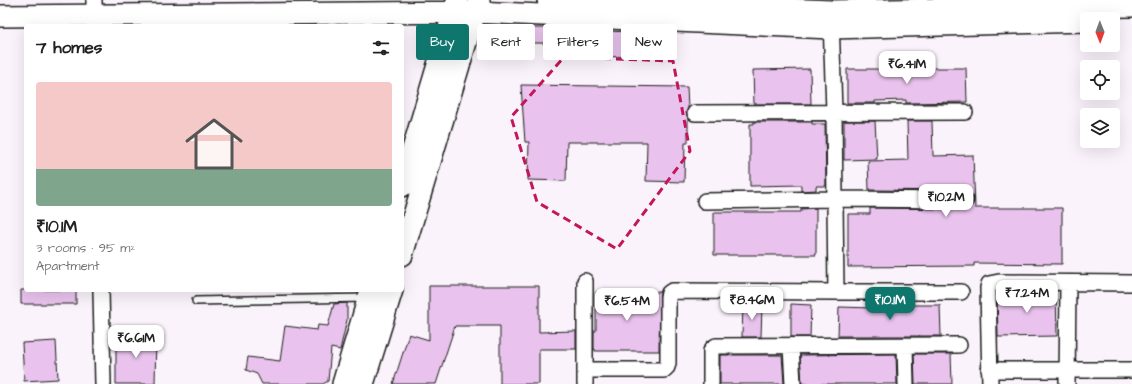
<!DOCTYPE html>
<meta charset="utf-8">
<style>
:root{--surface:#fff;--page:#f6f6f6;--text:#202124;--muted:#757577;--line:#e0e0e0;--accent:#0f766e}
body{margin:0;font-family:"Architects Daughter",sans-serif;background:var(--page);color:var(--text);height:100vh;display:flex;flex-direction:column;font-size:15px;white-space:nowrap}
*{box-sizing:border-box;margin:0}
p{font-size:13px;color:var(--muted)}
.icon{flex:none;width:22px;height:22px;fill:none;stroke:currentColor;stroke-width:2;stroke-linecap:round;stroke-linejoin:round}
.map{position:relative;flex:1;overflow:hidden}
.details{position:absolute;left:24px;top:24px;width:380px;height:268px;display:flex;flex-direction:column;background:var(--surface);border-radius:4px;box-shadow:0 4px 16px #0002}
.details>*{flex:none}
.top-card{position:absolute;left:416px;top:24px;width:380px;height:36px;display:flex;gap:8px}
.needle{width:26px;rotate:179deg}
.tools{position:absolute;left:1080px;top:12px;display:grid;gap:8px}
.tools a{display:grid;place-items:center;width:40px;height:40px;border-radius:4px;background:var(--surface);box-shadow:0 4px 16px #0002;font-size:20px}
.price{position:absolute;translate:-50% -34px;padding:0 9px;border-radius:8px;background:#fff;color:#222;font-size:13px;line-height:26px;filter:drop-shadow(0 1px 2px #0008)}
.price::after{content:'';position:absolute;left:50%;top:24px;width:12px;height:9px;margin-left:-6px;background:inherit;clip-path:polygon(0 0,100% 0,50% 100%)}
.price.on{background:var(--accent);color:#fff}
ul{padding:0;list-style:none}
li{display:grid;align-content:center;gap:8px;height:212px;padding:0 12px}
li+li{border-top:1px solid var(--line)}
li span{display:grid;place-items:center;height:124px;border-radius:4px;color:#555}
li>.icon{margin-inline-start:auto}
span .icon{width:72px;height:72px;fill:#fffc;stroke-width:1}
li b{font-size:17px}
h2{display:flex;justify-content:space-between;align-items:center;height:48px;padding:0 12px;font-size:17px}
.pill{padding:0 14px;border-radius:4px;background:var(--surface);box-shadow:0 4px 16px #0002;font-size:14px;line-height:36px}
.pill.on{background:var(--accent);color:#fff}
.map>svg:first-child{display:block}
.building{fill:#e9c3ed;stroke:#1c1c1c}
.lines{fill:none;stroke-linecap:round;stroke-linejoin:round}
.lane-casing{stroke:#1c1c1c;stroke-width:10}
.street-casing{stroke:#1c1c1c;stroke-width:18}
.secondary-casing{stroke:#1c1c1c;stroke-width:24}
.lane{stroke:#fff;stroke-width:7}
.street{stroke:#fff;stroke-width:15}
.secondary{stroke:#fff;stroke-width:21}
.marked{fill:none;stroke:#c2185b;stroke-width:3;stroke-dasharray:8 5;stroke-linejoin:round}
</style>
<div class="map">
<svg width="1132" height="384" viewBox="0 0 1132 384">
<rect width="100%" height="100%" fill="#fbf3fb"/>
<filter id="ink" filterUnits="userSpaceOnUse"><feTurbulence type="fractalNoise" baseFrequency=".025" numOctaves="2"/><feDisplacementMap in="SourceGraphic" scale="8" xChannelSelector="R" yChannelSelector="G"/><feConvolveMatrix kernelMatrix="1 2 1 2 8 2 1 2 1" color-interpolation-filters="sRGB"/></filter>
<g filter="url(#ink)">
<path class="building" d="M514,28H555L554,43H514Z
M597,31L647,32V56L597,57Z
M893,65H927V68H966L967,102L906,103V100L875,101V103H847V69H893Z
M810,69L811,104H754L753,70Z
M521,85L687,87L688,108L686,113L688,118V143H685L684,182L646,181L647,142H567L566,181L528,180L529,142H525Z
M844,121H875L877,159L844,160Z
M907,121H932L933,156L973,155L975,208H1062V264L974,263V266L848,267V214H870V208L965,209L970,208L973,204L974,200L973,196L970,192L965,191L869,190L868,161L908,160Z
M754,122H812V124H825L826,186H816V190L801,191V185L750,186V124H754Z
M816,208V255H714V212H801V209Z
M429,286H539V332L576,331V349H539V384H500V326H455L436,384H393L409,334L429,340Z
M21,290H76V304H21Z
M1000,291H1056L1057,336L998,337L997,292Z
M596,292H660L659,351H595V349H594V331H596Z
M347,303V320L340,350L331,348L328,381L323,384H262L257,374L246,370L248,357L280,361L285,326L317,330L318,325L328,326L334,304Z
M791,304L811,305L810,337H791Z
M875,304H894V305H940L941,336H838L839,307L874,308Z
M743,305H762L761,337H742Z
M116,334H156L155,384H116Z
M56,341L58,379L24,381L22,343Z
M896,354L897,384H802L800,355Z
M914,354H951L952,384H915Z
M720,355H782L784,384H720Z"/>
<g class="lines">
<defs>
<path id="lane" d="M196,301L367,298"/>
<path id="street" d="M94,0V26
M695,113L965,112
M705,201L835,199L965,200
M101,290L103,384
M836,292H961
M791,346L793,384
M905,346L906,384
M585,370H664L667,367L668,363V297L669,293L672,291L836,292L834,112L831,18
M989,370H1132
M585,384V281
M711,384V351L713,348L716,346L959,345
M990,384L988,288L989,284L999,282L1132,283
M1067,384L1068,283"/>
<path id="secondary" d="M548,0L831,11L1132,6
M0,16L475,12L831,28L1087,21
M402,186L457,1
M402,255L475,12L479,1
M343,384L371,290
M363,384L392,290"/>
</defs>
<use href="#lane" class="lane-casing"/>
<use href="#street" class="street-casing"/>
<use href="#secondary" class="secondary-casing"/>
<use href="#lane" class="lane"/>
<use href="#street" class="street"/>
<use href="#secondary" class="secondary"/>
</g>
</g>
<path class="marked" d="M564,57L673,61L690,151L617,249L537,202L511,117Z"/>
</svg>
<div class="tools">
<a><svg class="needle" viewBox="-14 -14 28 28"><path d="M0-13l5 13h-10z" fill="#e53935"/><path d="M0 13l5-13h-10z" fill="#757577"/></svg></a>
<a><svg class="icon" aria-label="locate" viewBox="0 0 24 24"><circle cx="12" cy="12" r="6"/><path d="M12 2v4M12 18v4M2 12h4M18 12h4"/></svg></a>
<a><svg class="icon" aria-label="layers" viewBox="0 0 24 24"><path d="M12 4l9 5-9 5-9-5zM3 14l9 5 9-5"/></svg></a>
</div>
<b class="price" style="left:907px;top:85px">₹6.41M</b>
<b class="price" style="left:946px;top:218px">₹10.2M</b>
<b class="price" style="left:1027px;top:314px">₹7.24M</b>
<b class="price" style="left:752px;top:321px">₹8.46M</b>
<b class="price on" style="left:890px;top:321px">₹10.1M</b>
<b class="price" style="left:627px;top:322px">₹6.54M</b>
<b class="price" style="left:136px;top:359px">₹6.61M</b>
<div class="top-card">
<a class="pill on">Buy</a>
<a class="pill">Rent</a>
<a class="pill">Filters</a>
<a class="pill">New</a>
</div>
<section class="details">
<h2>7 homes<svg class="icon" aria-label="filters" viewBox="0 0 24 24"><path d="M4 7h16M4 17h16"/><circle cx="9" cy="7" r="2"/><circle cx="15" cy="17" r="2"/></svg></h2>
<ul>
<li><span style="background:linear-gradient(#f6c9c9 70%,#7fa58c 0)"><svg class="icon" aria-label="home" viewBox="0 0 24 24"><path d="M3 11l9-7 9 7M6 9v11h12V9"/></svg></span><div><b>₹10.1M</b><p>3 rooms · 95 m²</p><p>Apartment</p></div></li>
</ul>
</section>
</div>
